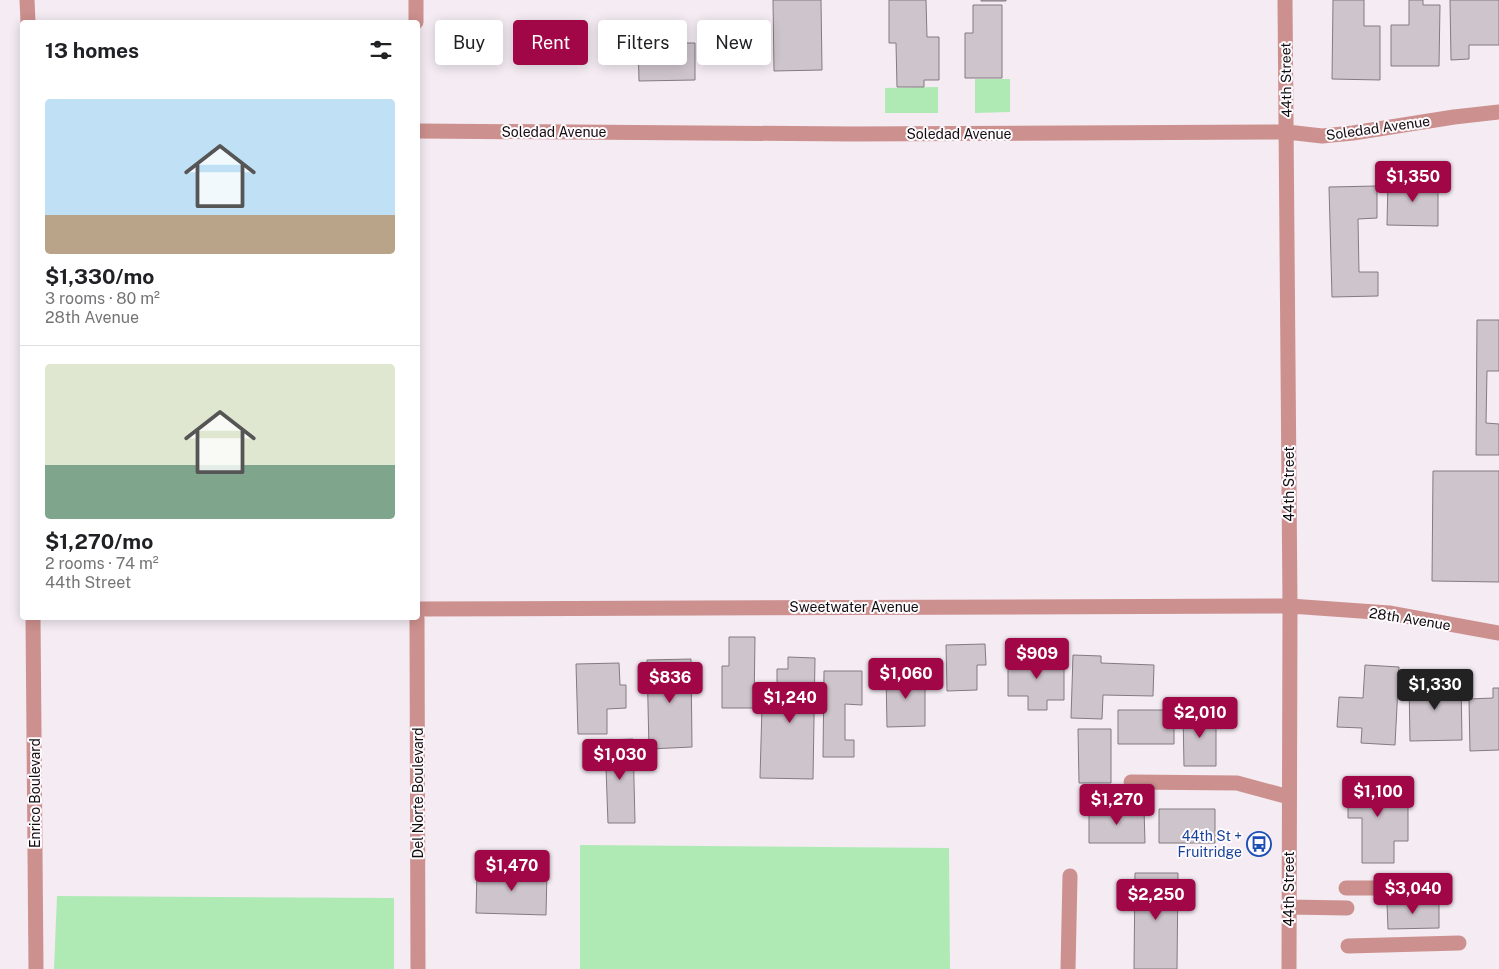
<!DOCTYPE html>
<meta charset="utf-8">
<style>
:root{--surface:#fff;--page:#f6f6f6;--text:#202124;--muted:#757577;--line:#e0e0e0;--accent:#a10646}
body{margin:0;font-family:"Public Sans",sans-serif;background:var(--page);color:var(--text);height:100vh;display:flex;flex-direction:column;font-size:19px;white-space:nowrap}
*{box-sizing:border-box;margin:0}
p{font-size:16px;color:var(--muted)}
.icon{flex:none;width:28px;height:28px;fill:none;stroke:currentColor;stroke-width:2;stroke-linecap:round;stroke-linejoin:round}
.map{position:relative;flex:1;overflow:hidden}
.details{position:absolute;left:20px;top:20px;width:400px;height:600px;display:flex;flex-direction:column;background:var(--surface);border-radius:5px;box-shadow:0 2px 12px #0003}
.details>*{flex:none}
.banner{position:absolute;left:435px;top:20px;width:475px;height:45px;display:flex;gap:10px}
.price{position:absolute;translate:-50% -42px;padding:0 11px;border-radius:5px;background:var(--accent);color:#fff;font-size:16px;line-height:32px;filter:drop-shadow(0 1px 2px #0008)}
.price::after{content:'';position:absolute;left:50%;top:30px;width:15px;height:11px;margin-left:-8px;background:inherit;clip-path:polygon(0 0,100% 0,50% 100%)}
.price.active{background:#222;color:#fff}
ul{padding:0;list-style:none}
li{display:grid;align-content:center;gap:10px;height:265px;padding:0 25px}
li+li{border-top:1px solid var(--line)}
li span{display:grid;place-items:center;height:155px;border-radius:5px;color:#555}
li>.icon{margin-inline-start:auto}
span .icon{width:90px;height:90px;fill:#fffc;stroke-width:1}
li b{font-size:21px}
h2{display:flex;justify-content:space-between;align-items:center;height:60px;padding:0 25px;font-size:21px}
.chip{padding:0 18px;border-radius:5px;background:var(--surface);box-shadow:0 2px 12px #0003;font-size:18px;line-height:45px}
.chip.active{background:var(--accent);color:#fff}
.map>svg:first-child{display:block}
.green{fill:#afeab4}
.building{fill:#cec4cc;stroke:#847b82}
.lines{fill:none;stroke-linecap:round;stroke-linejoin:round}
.minor{stroke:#cc908e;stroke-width:15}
.labels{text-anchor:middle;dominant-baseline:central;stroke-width:4;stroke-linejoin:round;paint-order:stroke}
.street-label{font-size:14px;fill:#100d0f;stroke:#fefafd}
.transit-label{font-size:14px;fill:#164399;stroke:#fefafd;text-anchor:end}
</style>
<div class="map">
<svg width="1499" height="969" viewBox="0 0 1499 969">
<rect width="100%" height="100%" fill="#f4ebf3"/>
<path class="green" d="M975,79H1010V112L975,113Z
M938,87V113H885V88Z
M580,845L949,848L950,969H580Z
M57,896L394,898V969H54Z"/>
<path class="building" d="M773,0H821L822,70L774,71Z
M889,0H926L927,37H939V80H924V87H897L896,43H889Z
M981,0H1006V1H981Z
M1333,0H1364V26H1380V80L1332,79Z
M1409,0H1423V5H1440L1439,66H1391V25H1409Z
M1450,0H1499V45H1469V59L1451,60Z
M973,5H1002V78H965V33H973Z
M638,43H695V80L639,81Z
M1388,180H1438V226L1387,225Z
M1377,186V218L1358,219L1359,272H1378V296L1332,297L1329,187Z
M1477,320H1499V371H1487L1486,423L1499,424V455H1476Z
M1433,471H1499V582L1432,581Z
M729,637H755L754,708H722V666H729Z
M985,644L986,665H977V690L947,691L946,645Z
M1073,655L1101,656V663L1154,665L1153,696L1103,695L1102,719L1071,718Z
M1008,656L1064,657V700H1047V710H1028V696H1008Z
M788,657L815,658L813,779L760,778L762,707H777V669H788Z
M691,659L692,747L649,749L647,660Z
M619,663L620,685H626V708L607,709V734H578L576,664Z
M1365,665L1399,667L1395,745L1361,743L1362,728L1337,727L1339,697L1363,698Z
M824,671H862V705L845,704V740H854V757H823Z
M886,674H925V726L887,727Z
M1409,682H1461L1462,740L1410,741Z
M1493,688H1499V750L1470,751L1469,699L1493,698Z
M1118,710H1174V744H1118Z
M1183,712H1216V766H1184Z
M1078,729H1111V783H1079Z
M633,739L635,823H608L605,740Z
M1348,780H1392V796H1408V841H1394V863H1362V818H1348Z
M1089,809H1144L1145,843H1089Z
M1159,809H1215V843H1159Z
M477,870L547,871L546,915L476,913Z
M1135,873H1178L1177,969H1134Z
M1439,902V928L1388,929L1387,903Z"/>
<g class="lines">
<path class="minor" d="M27,0L28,22
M416,0V22
M1285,0L1290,606L1289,969
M418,131L854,134L1287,132L1322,136L1353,133L1454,117L1499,112
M418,609L1290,606L1389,613L1499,633
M33,618L36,969
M417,618L418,969
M1131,782L1237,783L1289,797
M1346,888H1386
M1288,907L1347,908
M1348,946L1459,943
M1068,969L1070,876"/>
</g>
<defs>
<symbol id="bus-ring" viewBox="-11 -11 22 22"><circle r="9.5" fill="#fefafd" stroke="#1a4fb4" stroke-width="1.5"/><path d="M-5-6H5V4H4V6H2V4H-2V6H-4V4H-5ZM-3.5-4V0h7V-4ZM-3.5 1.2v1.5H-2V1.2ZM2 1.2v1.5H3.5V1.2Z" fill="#1a4fb4"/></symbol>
</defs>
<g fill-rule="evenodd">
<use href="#bus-ring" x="1245" y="830" width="28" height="28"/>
</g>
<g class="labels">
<g class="street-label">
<text transform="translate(1286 80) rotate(-91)">44th Street</text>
<text transform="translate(1378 128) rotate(-8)">Soledad Avenue</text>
<text x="554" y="132">Soledad Avenue</text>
<text x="959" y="134">Soledad Avenue</text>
<text transform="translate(1289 484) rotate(-90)">44th Street</text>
<text x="854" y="607">Sweetwater Avenue</text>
<text transform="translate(1410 619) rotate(9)">28th Avenue</text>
<text transform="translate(35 793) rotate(-90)">Enrico Boulevard</text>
<text transform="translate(418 793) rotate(-90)">Del Norte Boulevard</text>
<text transform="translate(1289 889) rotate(-90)">44th Street</text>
</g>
<g class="transit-label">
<text x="1242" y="836">44th St +<tspan x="1242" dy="16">Fruitridge</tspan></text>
</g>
</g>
</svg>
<b class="price" style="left:1413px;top:203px">$1,350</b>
<b class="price" style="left:1037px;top:680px">$909</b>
<b class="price" style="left:906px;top:700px">$1,060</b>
<b class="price" style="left:670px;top:704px">$836</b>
<b class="price active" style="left:1435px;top:711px">$1,330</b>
<b class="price" style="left:790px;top:724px">$1,240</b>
<b class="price" style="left:1200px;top:739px">$2,010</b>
<b class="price" style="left:620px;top:781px">$1,030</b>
<b class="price" style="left:1378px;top:818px">$1,100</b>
<b class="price" style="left:1117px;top:826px">$1,270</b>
<b class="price" style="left:512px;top:892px">$1,470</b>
<b class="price" style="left:1413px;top:915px">$3,040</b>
<b class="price" style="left:1156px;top:921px">$2,250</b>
<div class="banner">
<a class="chip">Buy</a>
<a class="chip active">Rent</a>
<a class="chip">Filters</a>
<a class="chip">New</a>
</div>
<section class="details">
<h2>13 homes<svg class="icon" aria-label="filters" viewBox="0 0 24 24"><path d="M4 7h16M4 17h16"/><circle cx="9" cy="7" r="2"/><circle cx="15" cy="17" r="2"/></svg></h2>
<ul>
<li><span style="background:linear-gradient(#bfe0f5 75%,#b9a48a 0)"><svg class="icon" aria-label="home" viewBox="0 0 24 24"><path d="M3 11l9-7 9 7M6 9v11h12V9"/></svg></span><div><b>$1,330/mo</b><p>3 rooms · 80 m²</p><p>28th Avenue</p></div></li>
<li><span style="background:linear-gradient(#dfe7d0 65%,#7fa58c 0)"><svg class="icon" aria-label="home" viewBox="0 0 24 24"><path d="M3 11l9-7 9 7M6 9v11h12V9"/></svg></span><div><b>$1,270/mo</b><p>2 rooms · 74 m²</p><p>44th Street</p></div></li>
</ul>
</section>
</div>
